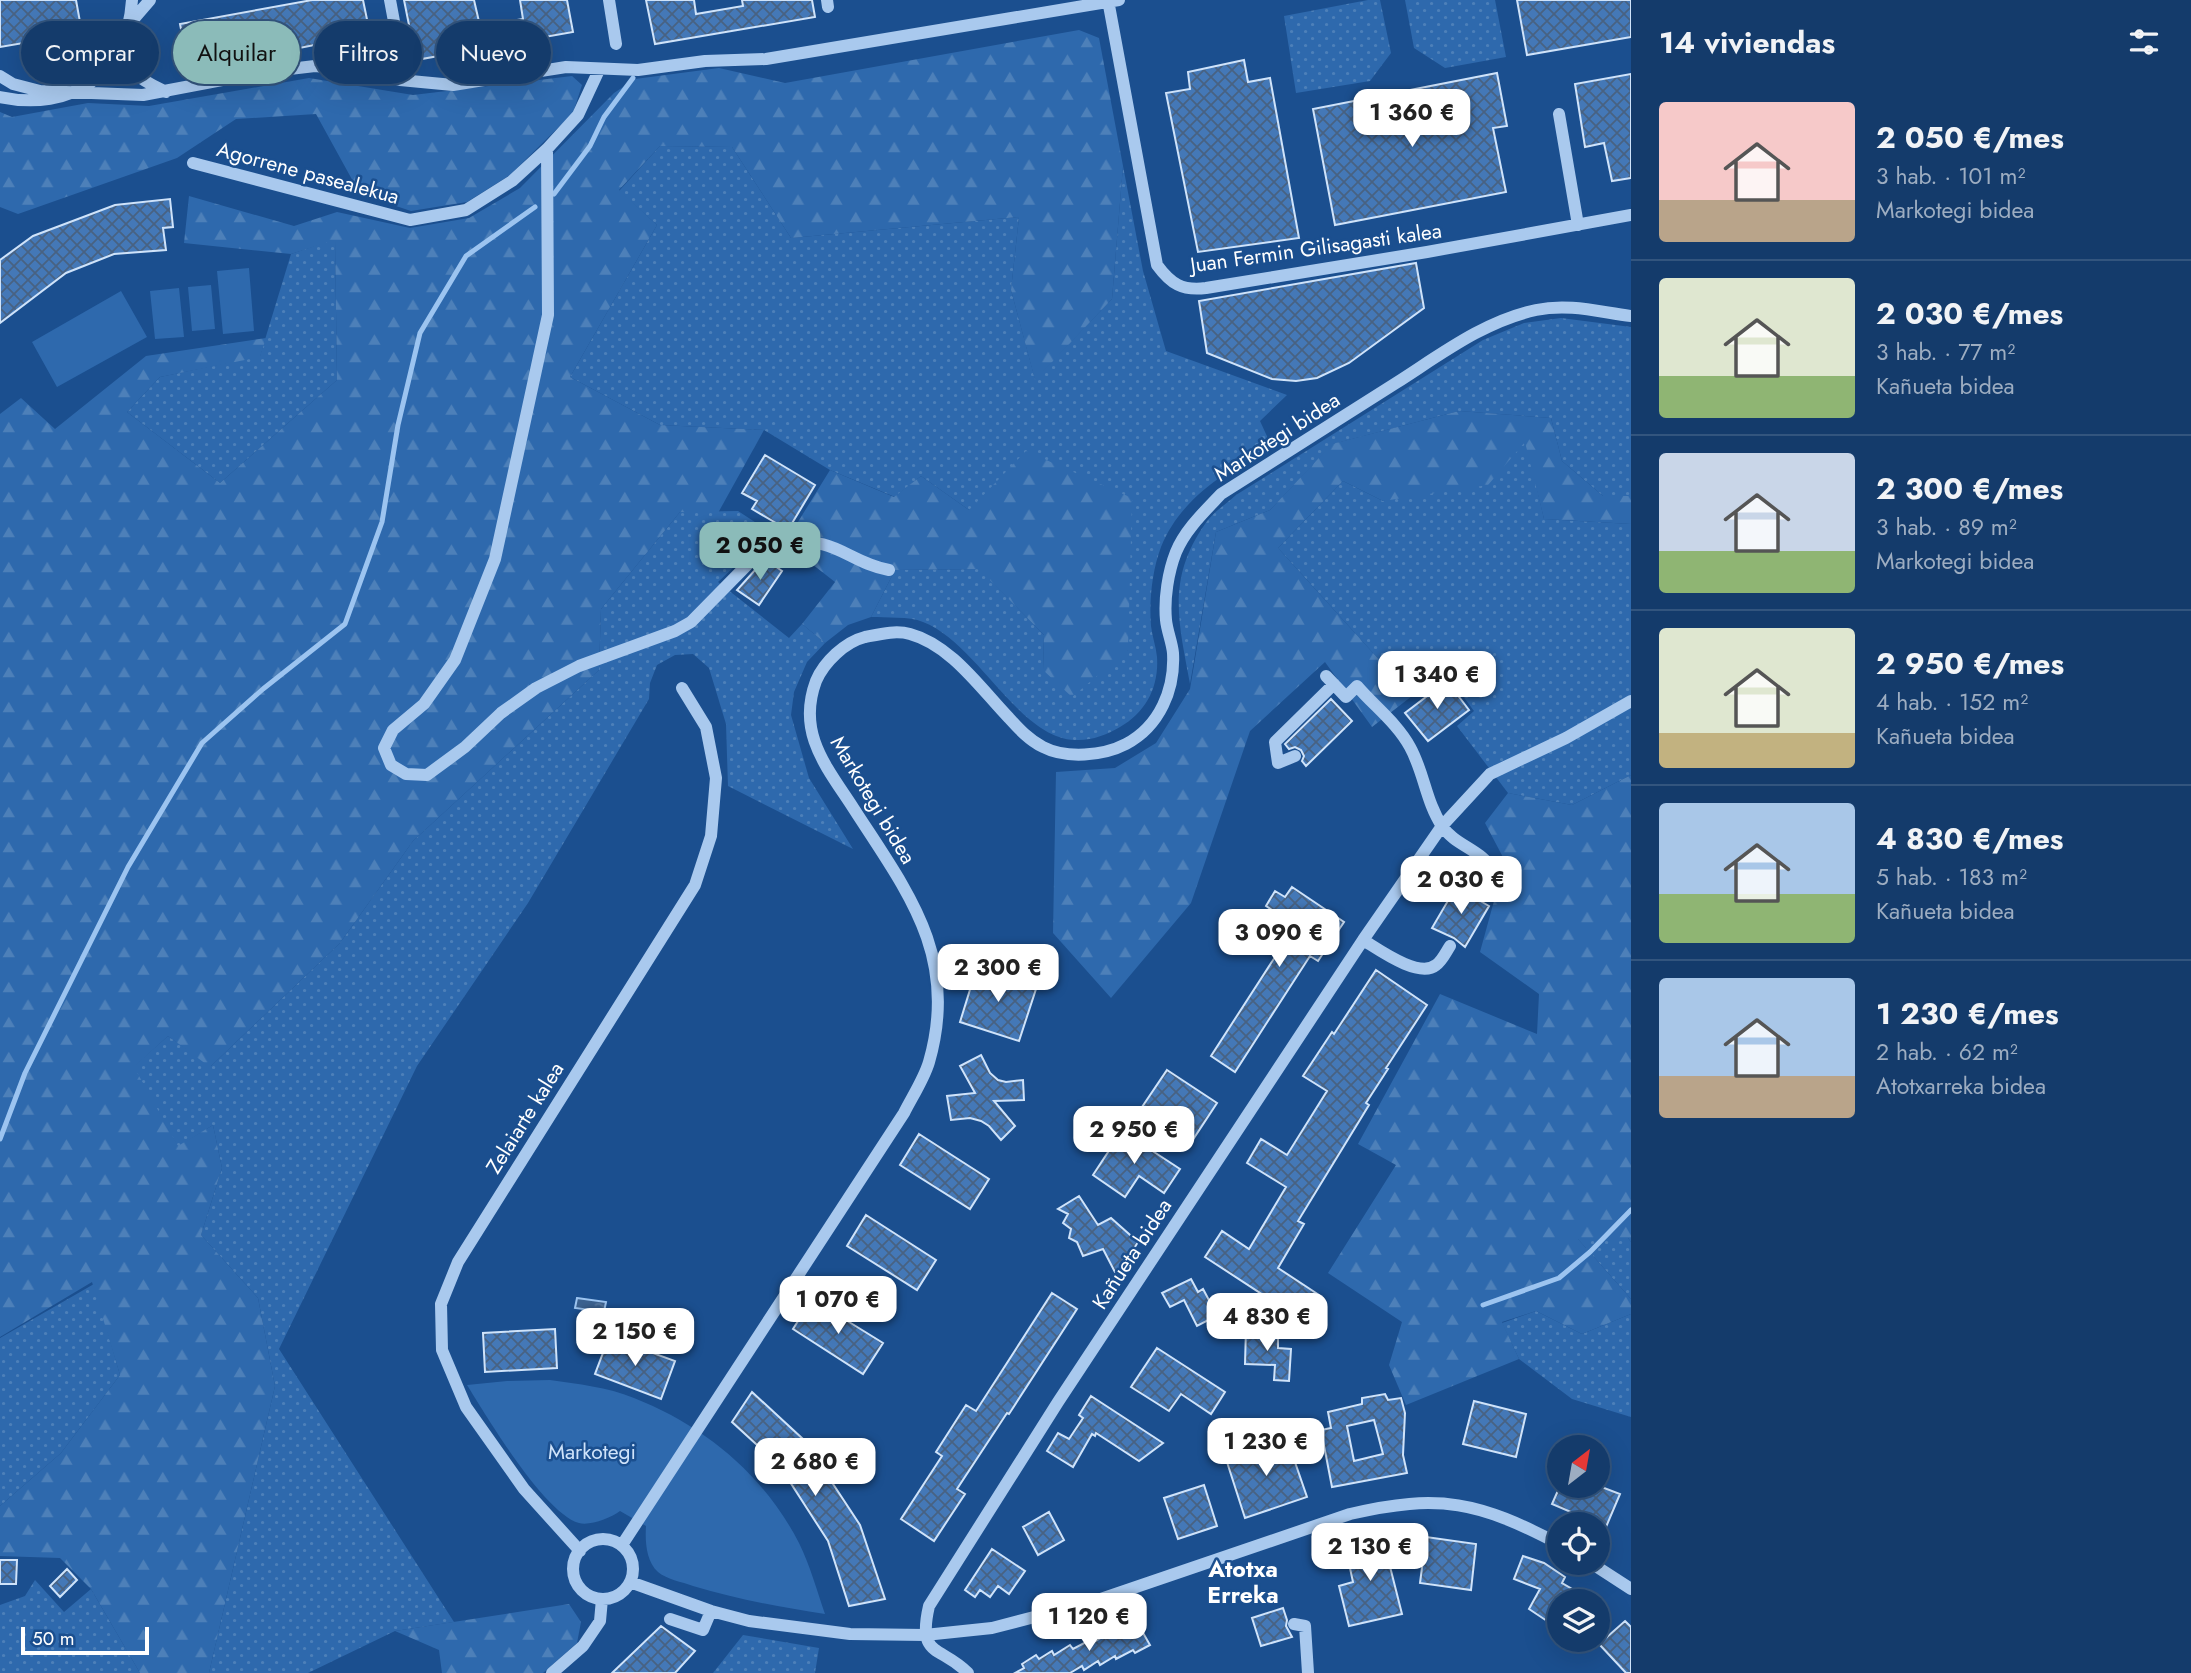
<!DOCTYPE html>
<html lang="es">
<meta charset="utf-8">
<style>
:root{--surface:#143b6b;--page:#1d4271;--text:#f1f3f6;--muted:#9dadc1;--line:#33557e;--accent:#8bbbb9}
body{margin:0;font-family:Jost,sans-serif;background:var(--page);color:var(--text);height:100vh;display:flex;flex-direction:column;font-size:26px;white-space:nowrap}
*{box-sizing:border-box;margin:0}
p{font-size:23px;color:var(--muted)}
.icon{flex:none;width:38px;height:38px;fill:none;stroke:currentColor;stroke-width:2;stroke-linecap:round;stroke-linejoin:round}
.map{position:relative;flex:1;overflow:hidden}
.side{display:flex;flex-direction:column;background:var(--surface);width:560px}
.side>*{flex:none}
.guide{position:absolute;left:21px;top:21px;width:665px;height:63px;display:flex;gap:14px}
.needle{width:46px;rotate:31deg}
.tools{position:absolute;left:1547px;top:1435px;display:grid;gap:14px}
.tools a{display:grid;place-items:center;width:63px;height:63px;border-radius:50%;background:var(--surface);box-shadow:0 7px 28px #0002,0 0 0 2px var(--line);font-size:35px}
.scale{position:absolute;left:21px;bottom:18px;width:128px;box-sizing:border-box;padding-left:7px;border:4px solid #fff;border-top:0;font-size:19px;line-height:24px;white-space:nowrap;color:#fff;-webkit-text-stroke:5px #1b4f8f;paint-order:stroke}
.price{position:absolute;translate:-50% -60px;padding:0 16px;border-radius:14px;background:#fff;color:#222;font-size:23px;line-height:46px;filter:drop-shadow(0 2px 4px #0008)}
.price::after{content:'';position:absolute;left:50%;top:42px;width:21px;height:16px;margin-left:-10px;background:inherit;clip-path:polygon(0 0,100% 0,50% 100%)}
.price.selected{background:var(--accent);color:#111}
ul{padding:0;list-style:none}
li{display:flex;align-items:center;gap:21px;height:175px;padding:0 28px}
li+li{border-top:2px solid var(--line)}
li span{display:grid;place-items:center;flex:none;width:196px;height:140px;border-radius:7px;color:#555}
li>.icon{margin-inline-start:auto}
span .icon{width:84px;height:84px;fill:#fffc;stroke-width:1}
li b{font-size:30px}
h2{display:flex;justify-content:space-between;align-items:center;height:84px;padding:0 28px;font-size:30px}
.pill{padding:0 24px;border-radius:32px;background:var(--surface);box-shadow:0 7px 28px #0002,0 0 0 2px var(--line);font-size:24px;line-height:63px}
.pill.selected{background:var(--accent);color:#111}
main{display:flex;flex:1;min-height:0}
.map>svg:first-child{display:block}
.grass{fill:url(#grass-dots)}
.forest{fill:url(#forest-firs)}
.green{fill:#2e69ad}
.water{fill:url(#water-ripples);stroke:#9cc4f0;stroke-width:2}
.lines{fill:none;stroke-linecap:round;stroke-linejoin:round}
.stream{stroke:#9cc4f0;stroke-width:5}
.building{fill:url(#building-cross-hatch);stroke:#cfe3fa;stroke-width:2;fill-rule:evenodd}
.minor{stroke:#a9c9ee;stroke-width:12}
.labels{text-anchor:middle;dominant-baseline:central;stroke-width:5;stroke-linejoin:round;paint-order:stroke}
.street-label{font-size:21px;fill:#fff;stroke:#1b4f8f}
.park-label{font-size:21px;fill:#cfe3fa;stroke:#1b4f8f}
.neighbourhood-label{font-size:23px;font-weight:bold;fill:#fff;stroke:#1b4f8f}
</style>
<main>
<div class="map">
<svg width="1631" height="1673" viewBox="0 0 1631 1673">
<defs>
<pattern id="grass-dots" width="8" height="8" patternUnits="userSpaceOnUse" patternTransform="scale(1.75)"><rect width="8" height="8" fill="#2e69ad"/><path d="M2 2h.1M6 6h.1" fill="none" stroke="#4d80b9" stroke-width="1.8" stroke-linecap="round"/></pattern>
<pattern id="forest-firs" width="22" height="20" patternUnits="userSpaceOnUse" patternTransform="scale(1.75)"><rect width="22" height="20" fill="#2e69ad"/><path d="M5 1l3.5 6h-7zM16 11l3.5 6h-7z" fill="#4d80b9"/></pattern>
<pattern id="water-ripples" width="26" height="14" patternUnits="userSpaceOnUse" patternTransform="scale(1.75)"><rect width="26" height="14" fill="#3c6290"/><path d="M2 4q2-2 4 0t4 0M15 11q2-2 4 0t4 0" fill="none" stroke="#597aa1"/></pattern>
<pattern id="building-cross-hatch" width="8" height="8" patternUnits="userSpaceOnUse" patternTransform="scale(1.75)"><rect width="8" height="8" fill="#4478b7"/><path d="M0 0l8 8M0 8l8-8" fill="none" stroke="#486282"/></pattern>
</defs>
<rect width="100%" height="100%" fill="#1b4f8f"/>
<path class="grass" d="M1368,0H1380L1391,53L1370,81L1296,93L1284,16Z
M1405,0H1495L1506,57L1445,68L1414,48Z
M660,146L732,147L791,238L1019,217L1011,290L1035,379L1112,299L1123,166L1143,271L1166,351L1287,395L1260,421L1271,445C1228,471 1181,497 1161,547C1152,571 1149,601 1151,626C1152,636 1156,646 1157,657C1159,687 1146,712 1120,727C1106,735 1091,741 1075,740C1018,738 978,643 923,622C909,616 886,618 871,617L895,570L980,569L1044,635L1043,670L1128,650L969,510L921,476L895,497L830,470L764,430L660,425L570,377L657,225L619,191Z
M335,239L337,380L220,483L127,412L160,377L260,356L291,254Z
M1561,318L1631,327V496H1603L1562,461L1551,418L1459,411L1333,444L1270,510L1216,532L1190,684C1179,623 1166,580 1205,524C1212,513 1226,504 1236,495L1483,340L1524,323Z
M1526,441L1544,519L1631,524V775L1572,805L1508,793L1457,726L1474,711L1445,672L1412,696L1278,548L1343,481L1383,501Z
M738,511L778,537L751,551L718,582L789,638L802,624L825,643L807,662L794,692L791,715L809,778L853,849L728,786L726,724L709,668L693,654L675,655L657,665L650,683L649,699L528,903L417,1066L279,1349L454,1622L395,1631L308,1673H209L275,1386L258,1298L201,1235L222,1168L213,1125L178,1147L133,1067L168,1036L211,1066L340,943L413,841L599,670L601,609L680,512Z
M1577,1238H1628L1631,1242V1299Z
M94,1284L120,1375L61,1453L0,1506V1338Z
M1536,1311L1582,1334L1631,1314V1417L1572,1399L1519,1359L1502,1323Z
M35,1580L64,1612L91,1589L140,1673H0V1605L25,1596Z
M743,1635L819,1648L815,1673H713Z"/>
<path class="forest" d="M1079,30L1099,38L1123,166L1112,299L1035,380L1011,290L1019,217L791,238L732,147L660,146L619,190L657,225L570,377L660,425L764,430L718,513L680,512L601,609L599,670L413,841L340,943L210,1067L168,1036L134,1067L178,1146L213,1125L222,1168L201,1235L258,1298L275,1386L209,1673H140L91,1589L60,1558L0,1556V1506L61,1453L120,1375L92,1282L0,1337V414L21,398L55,429L146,356L266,338L260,357L160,377L127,412L220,483L337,380L335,240L291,254L184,243L189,196L294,226L337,212L410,228L469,218L520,188L614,93L635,79L719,68L785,83Z
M572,76L582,85L573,113L510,175L467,202L411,211L360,194L316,114L236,119L177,158L18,214L0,207V112L12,117L88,103L149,106L309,78L413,95Z
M1459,411L1551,418L1562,461L1603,496H1631V524L1544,519L1525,442L1488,485L1383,501L1343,481L1278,548L1412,696L1372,727L1325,662L1250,731L1191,903L1111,998L1053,933L1056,772L1115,768L1156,743L1190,689L1216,532L1270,510L1332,444Z
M1026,451L1132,498L1128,650L1072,697L1043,670L1044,635L979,569L895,570L871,617L848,625L825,643L802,624L835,582L785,543L830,470L894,497L921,476L969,510Z
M1631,775V1242L1628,1238L1578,1239L1631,1299V1314L1582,1334L1536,1311L1502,1322L1519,1359L1406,1405L1389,1365L1402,1322L1328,1273L1396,1165L1358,1144L1440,994L1537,1034L1539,994L1480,952L1505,861L1485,823L1508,793L1572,805Z
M569,1604L581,1622L577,1643L543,1673H442L439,1650L395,1631Z"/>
<path class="green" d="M249,268L254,331L223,334L217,271Z
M211,285L215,329L192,331L188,287Z
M179,288L184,337L155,339L150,291Z
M121,291L147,337L57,387L32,342Z
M550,1380C578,1384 607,1387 634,1398C705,1426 764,1475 799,1543C810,1565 817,1591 825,1614C780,1607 736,1599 693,1586C682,1582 666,1579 658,1572C646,1561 645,1541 646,1526L620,1511C611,1518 590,1526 579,1523C544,1513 487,1417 467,1385L507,1381Z"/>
<path class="water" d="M577,1298L606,1302L604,1312L575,1308Z"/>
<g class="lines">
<path class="stream" d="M554,194L590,146L604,117L633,78
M0,1139L25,1073L128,867L202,743L263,689L345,624L382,522L398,425L420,333L466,256L535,207
M1483,1305L1559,1278L1590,1252L1631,1210"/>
</g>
<path class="building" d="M0,0H76L82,33L0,47Z
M312,0H363L370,34L189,70L180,24Z
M404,0H474L480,26L523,19L520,0H567L573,32L416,60Z
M646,0H694L696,14L743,6L742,0H812L815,17L655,44Z
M1517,0H1631V37L1527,55Z
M1244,60L1248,82L1270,78L1299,238L1198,252L1166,93L1190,89L1188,72Z
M1497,73L1507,126L1493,128L1506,192L1335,225L1313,109Z
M1631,74V178L1612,181L1604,143L1585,147L1575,84Z
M170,199L173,227L163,228L166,250L114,254L66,273L0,323V260L33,236L115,205Z
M1416,263L1424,308L1349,363L1317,378L1296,381L1272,379L1207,353L1199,301Z
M765,455L815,485L788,530L752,509L757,501L742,493Z
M768,561L782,571L759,605L737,590L755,570Z
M1447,681L1469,710L1428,741L1405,713Z
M1331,699L1352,721L1306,766L1302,761L1304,756L1301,750L1295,747L1289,749L1285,744Z
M1292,887L1344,922L1318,961L1310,956L1235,1072L1211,1056L1286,940L1266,926L1275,912L1266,906L1275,891L1285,897Z
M1456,887L1489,906L1465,947L1454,938L1432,928Z
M977,967L1037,986L1019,1041L960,1022Z
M1376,970L1427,1005L1386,1068L1388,1069L1366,1103L1369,1105L1298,1221L1304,1224L1278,1268L1319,1295L1303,1321L1205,1257L1222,1231L1249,1249L1286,1187L1247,1163L1261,1139L1287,1155L1327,1091L1303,1076L1332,1032L1334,1034Z
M981,1055L990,1073L998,1080L1006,1082L1023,1080L1024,1100L994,1101L1015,1126L1001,1140L989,1126L981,1121L970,1118L951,1120L947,1096L975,1093L960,1066Z
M1167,1070L1217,1103L1190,1144L1140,1110Z
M1122,1131L1180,1169L1164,1193L1139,1176L1125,1197L1093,1175Z
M919,1134L989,1179L970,1209L900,1165Z
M1079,1196L1098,1225L1111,1218L1138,1242L1117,1276L1103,1249L1083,1256L1077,1242L1069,1238L1071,1229L1063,1223L1068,1214L1058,1209Z
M866,1215L936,1260L917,1290L847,1246Z
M1191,1279L1198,1292L1203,1289L1210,1302L1217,1299L1224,1312L1197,1326L1184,1300L1170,1307L1162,1293Z
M1052,1293L1077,1309L1009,1414L1007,1413L957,1489L965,1494L934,1541L901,1519L942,1456L936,1452L966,1405L976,1411Z
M812,1299L883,1343L863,1374L793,1329Z
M1246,1328L1266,1329L1265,1337L1278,1338V1348L1291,1349L1289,1381L1274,1380L1275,1365L1245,1364Z
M555,1329L557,1368L485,1372L483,1333Z
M609,1337L675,1361L661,1399L595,1374Z
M1157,1348L1225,1392L1211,1414L1181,1394L1169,1411L1131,1387Z
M752,1392L804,1440L860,1525L885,1599L849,1606L828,1541L779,1465L732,1422Z
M1385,1394L1388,1400L1401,1398L1405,1413L1403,1455L1407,1473L1332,1487L1321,1430L1331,1428L1328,1412L1362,1404V1398ZM1374,1420L1383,1454L1354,1461L1347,1426Z
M1091,1396L1163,1443L1139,1461L1096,1433L1095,1436L1092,1434L1073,1467L1047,1451L1058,1433L1069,1439L1083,1418L1079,1415Z
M1474,1401L1526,1414L1516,1457L1463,1444Z
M1287,1439L1307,1497L1245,1518L1226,1459Z
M1204,1485L1217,1526L1178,1539L1164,1498Z
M1560,1486H1599L1620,1494L1606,1527L1552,1504Z
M1049,1512L1064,1540L1038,1555L1023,1527Z
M1382,1535L1402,1614L1349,1626L1339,1586L1353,1582L1345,1545Z
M1426,1537L1476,1544L1471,1590L1420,1583Z
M992,1549L1025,1571L1009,1594L998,1586L990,1597L980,1590L975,1597L965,1590Z
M1523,1556L1544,1563L1565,1577L1562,1583L1593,1601H1559V1629L1529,1609L1540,1589L1514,1579Z
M0,1560H17L16,1584H0Z
M67,1569L77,1580L60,1597L50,1586Z
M1283,1608L1287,1620L1286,1626L1292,1637L1261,1646L1252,1618Z
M1625,1621L1631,1627V1673H1626L1599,1644Z
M1138,1624L1150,1645L1135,1653L1133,1650L1116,1659L1115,1656L1100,1665L1098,1661L1084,1670L1082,1666L1070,1673H1015L1024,1668L1022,1664L1036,1655L1039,1659L1052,1651L1054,1655L1070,1645L1073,1649L1088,1641L1089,1645L1104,1636L1106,1638L1121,1629L1122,1632Z
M661,1626L695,1651L675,1673H612Z"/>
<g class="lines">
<path class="minor" d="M390,0L401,59
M609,0L616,44
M827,0L828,7
M1108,0L1157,265C1171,284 1182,291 1206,288L1427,252L1631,215
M131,22L150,0
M122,46C129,75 140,79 166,92
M0,76L13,84L40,91L143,95L264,72L315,66L356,70L400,80L453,85L566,67L638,70L705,61L766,59L1119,0
M0,97C71,112 127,75 132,0
M1559,114L1578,225
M547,149L548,315L495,559L455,660L424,704L393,730L384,748L391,765L406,774L427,775L465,747L501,713L536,688L579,666L675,631L691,622L749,563C761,553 774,549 789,545C833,534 849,563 889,570
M193,163L410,220L466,210L512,181L547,149L578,115L599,70
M1326,676L1346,697L1357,686C1374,706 1397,723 1410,747C1424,772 1426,802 1442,826C1455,846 1483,850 1493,871L1484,894
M1295,756L1278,763L1275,742L1334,684
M1363,940C1378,949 1419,979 1436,965C1442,961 1446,952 1450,946
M573 1569a30 30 0 1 1 60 0a30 30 0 1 1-60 0Z
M622,1545L904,1113C912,1097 924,1079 929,1062C960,955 906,890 852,806C825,765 797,732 816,681C824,662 845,642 865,637C880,634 896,630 910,634C951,645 981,689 1009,718C1019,729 1029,740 1043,747C1066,759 1103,756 1126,744C1160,726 1175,689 1173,653C1172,642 1167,631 1166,620C1164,599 1168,572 1176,552C1185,530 1204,512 1221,494C1279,457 1337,420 1396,383C1440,355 1484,321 1536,310C1569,303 1599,312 1631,316
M580,1551L524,1489L466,1407L442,1350L441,1304L458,1262L695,885L711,836L716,778L706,727L682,688
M1591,1563L1631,1589
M630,1582L711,1611L749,1621L850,1634L925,1635L992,1628L1092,1602L1350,1514C1440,1493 1479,1502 1559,1544
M670,1619L703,1630L711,1611
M1294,1624L1305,1626L1308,1673
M552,1673L583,1646L600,1621L602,1599
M968,1673C940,1645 917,1658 929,1606L1058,1402L1363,940L1442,826L1490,774L1566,738L1631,701"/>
</g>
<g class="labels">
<g class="street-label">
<text transform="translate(308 173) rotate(15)">Agorrene pasealekua</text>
<text transform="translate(1316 248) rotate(-8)">Juan Fermin Gilisagasti kalea</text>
<text transform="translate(1277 437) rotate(-33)">Markotegi bidea</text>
<text transform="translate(873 800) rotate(59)">Markotegi bidea</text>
<text transform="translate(525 1118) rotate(-58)">Zelaiarte kalea</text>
<text transform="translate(1132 1254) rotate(-57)">Kañueta bidea</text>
</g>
<g class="park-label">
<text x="592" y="1452">Markotegi</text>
</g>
<g class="neighbourhood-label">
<text x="1243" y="1569">Atotxa<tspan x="1243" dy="26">Erreka</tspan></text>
</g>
</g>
</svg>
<div class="tools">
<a><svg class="needle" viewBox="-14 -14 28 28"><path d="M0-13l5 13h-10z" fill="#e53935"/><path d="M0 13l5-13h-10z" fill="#9dadc1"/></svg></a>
<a><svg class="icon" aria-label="locate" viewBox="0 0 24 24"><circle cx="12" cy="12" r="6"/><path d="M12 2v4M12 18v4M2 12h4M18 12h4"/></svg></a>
<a><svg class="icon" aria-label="layers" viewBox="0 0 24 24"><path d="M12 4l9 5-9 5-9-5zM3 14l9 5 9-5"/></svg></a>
</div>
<div class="scale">50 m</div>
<b class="price" style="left:1412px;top:149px">1 360 €</b>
<b class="price selected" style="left:760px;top:582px">2 050 €</b>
<b class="price" style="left:1437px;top:711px">1 340 €</b>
<b class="price" style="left:1461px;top:916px">2 030 €</b>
<b class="price" style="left:1279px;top:969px">3 090 €</b>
<b class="price" style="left:998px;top:1004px">2 300 €</b>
<b class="price" style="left:1134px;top:1166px">2 950 €</b>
<b class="price" style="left:838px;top:1336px">1 070 €</b>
<b class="price" style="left:1267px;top:1353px">4 830 €</b>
<b class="price" style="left:635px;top:1368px">2 150 €</b>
<b class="price" style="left:1266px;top:1478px">1 230 €</b>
<b class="price" style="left:815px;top:1498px">2 680 €</b>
<b class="price" style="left:1370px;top:1583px">2 130 €</b>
<b class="price" style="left:1089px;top:1653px">1 120 €</b>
<div class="guide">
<a class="pill">Comprar</a>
<a class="pill selected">Alquilar</a>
<a class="pill">Filtros</a>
<a class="pill">Nuevo</a>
</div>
</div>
<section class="side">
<h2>14 viviendas<svg class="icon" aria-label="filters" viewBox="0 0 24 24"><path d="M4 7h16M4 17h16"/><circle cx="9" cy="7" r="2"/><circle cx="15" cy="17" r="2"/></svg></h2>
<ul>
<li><span style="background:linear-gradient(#f6c9c9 70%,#b9a48a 0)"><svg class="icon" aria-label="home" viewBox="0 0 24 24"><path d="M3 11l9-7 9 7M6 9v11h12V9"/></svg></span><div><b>2 050 €/mes</b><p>3 hab. · 101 m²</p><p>Markotegi bidea</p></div></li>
<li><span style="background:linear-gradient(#dfe7d0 70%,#8fb573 0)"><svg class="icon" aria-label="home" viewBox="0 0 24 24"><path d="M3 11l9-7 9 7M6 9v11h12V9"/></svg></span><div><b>2 030 €/mes</b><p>3 hab. · 77 m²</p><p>Kañueta bidea</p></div></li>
<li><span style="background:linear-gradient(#c9d6e8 70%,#8fb573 0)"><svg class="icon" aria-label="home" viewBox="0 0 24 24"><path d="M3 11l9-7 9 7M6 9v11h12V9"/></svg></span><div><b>2 300 €/mes</b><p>3 hab. · 89 m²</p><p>Markotegi bidea</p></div></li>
<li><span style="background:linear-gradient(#dfe7d0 75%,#c2b280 0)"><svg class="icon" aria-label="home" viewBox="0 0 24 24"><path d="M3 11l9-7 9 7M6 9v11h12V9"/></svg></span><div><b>2 950 €/mes</b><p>4 hab. · 152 m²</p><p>Kañueta bidea</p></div></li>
<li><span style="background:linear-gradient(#a9c7e8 65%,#8fb573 0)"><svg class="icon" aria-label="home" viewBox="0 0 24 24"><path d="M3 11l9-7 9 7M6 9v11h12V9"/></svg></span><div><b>4 830 €/mes</b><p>5 hab. · 183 m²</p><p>Kañueta bidea</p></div></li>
<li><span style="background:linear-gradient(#a9c7e8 70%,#b9a48a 0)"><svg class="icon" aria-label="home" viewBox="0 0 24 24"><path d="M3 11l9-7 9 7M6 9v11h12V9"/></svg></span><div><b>1 230 €/mes</b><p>2 hab. · 62 m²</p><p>Atotxarreka bidea</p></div></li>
</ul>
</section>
</main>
